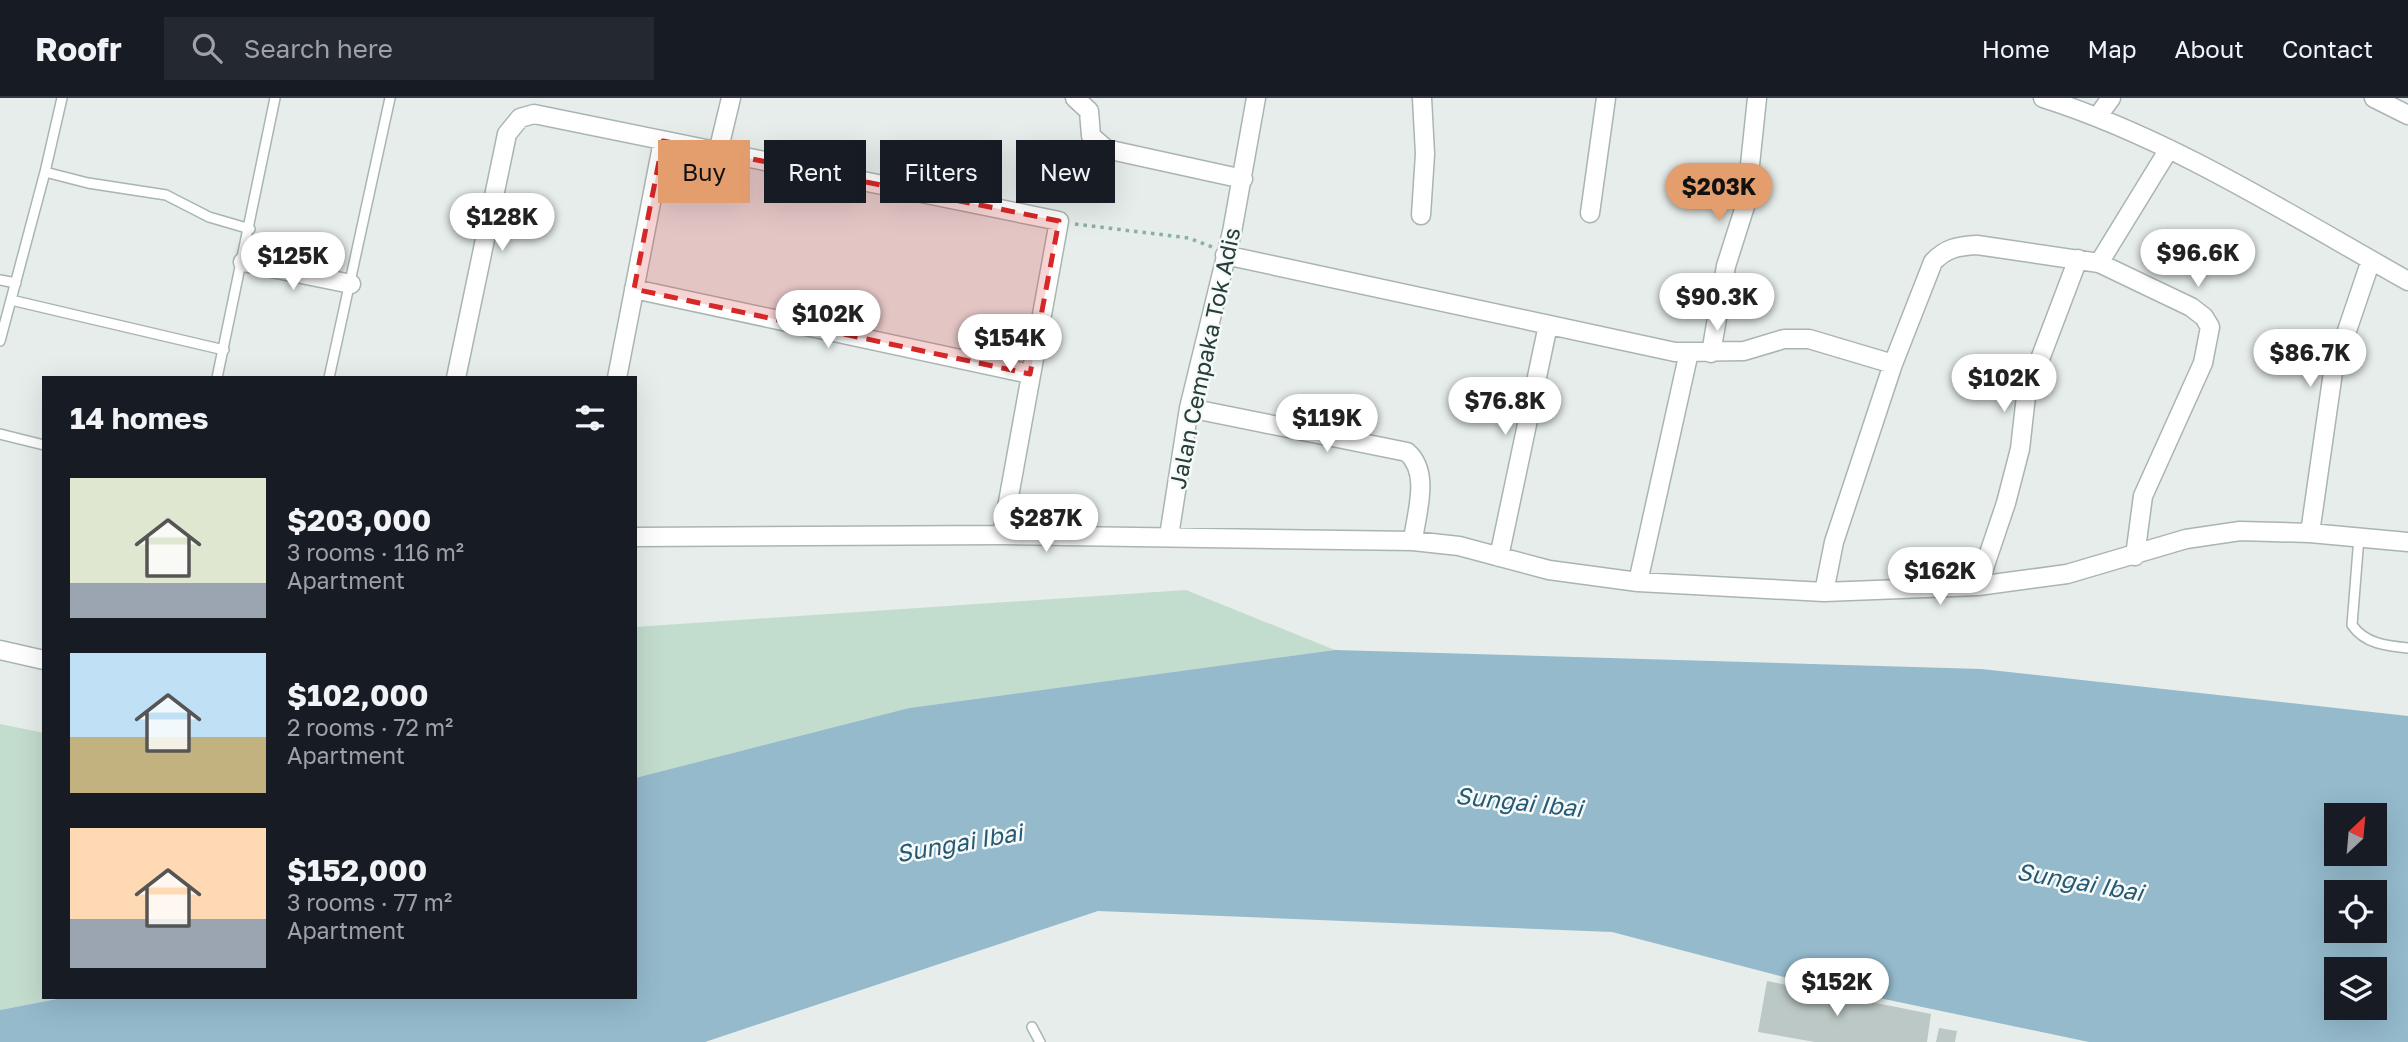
<!DOCTYPE html>
<meta charset="utf-8">
<style>
:root{--surface:#171b24;--page:#242831;--text:#f1f3f6;--muted:#9ea1a6;--line:#363941;--accent:#e49e6e}
body{margin:0;font-family:"Golos Text",sans-serif;background:var(--page);color:var(--text);height:100vh;display:flex;flex-direction:column;font-size:26px;white-space:nowrap}
*{box-sizing:border-box;margin:0}
p{font-size:23px;color:var(--muted)}
.icon{flex:none;width:38px;height:38px;fill:none;stroke:currentColor;stroke-width:2;stroke-linecap:round;stroke-linejoin:round}
.map{position:relative;flex:1;overflow:hidden}
.drawer{position:absolute;left:42px;top:278px;width:595px;height:623px;display:flex;flex-direction:column;background:var(--surface);border-radius:0px;box-shadow:0 7px 28px #0002}
.drawer>*{flex:none}
.top-card{position:absolute;left:658px;top:42px;width:665px;height:63px;display:flex;gap:14px}
.needle{width:46px;rotate:26deg}
.controls{position:absolute;left:2324px;top:705px;display:grid;gap:14px}
.controls a{display:grid;place-items:center;width:63px;height:63px;border-radius:0px;background:var(--surface);box-shadow:0 7px 28px #0002;font-size:35px}
.price{position:absolute;translate:-50% -60px;padding:0 16px;border-radius:24px;background:#fff;color:#222;font-size:23px;line-height:46px;filter:drop-shadow(0 2px 4px #0008)}
.price::after{content:'';position:absolute;left:50%;top:42px;width:21px;height:16px;margin-left:-10px;background:inherit;clip-path:polygon(0 0,100% 0,50% 100%)}
.price.active{background:var(--accent);color:#111}
ul{padding:0;list-style:none}
li{display:flex;align-items:center;gap:21px;height:175px;padding:0 28px}
li span{display:grid;place-items:center;flex:none;width:196px;height:140px;border-radius:0px;color:#555}
li>.icon{margin-inline-start:auto}
span .icon{width:84px;height:84px;fill:#fffc;stroke-width:1}
li b{font-size:30px}
h2{display:flex;justify-content:space-between;align-items:center;height:84px;padding:0 28px;font-size:30px}
.pill{padding:0 24px;border-radius:0px;background:var(--surface);box-shadow:0 7px 28px #0002;font-size:24px;line-height:63px}
.pill.active{background:var(--accent);color:#111}
header{display:flex;align-items:center;gap:42px;box-sizing:border-box;height:98px;padding:0 35px;background:var(--surface);border-bottom:2px solid var(--line)}
header strong{font-size:33px}
nav{display:flex;gap:38px;margin-inline-start:auto;font-size:24px}
.search{width:490px;height:63px;background:var(--page);display:flex;align-items:center;gap:18px;box-sizing:border-box;padding:0 24px;border-radius:0px;color:var(--muted);font-size:26px}
.map>svg:first-child{display:block}
.green{fill:#c2dccd}
.water{fill:#94bacc;fill-rule:evenodd}
.building{fill:#bcc8c5}
.lines{fill:none;stroke-linecap:round;stroke-linejoin:round}
.lane-casing{stroke:#a9b5b3;stroke-width:12}
.street-casing{stroke:#a9b5b3;stroke-width:21}
.path{stroke:#8aaea8;stroke-width:3.5;stroke-dasharray:3.5 5;stroke-linecap:butt}
.lane{stroke:#fff;stroke-width:9}
.street{stroke:#fff;stroke-width:18}
.marked{fill:#d62828;fill-opacity:0.2;stroke:#d62828;stroke-width:5;stroke-dasharray:14 9;stroke-linejoin:round}
.labels{text-anchor:middle;dominant-baseline:central;stroke-width:5;stroke-linejoin:round;paint-order:stroke}
.street-label{font-size:23px;fill:#273e3b;stroke:#f6faf9}
.water-label{font-size:24px;font-style:italic;fill:#265a74;stroke:#f6faf9}
</style>
<header>
<strong>Roofr</strong>
<div class="search"><svg class="icon" aria-label="search" viewBox="0 0 24 24"><circle cx="10" cy="10" r="6"/><path d="M15 15l6 6"/></svg>Search here</div>
<nav><a>Home</a><a>Map</a><a>About</a><a>Contact</a></nav>
</header>
<div class="map">
<svg width="2408" height="944" viewBox="0 0 2408 944">
<rect width="100%" height="100%" fill="#e6edeb"/>
<path class="green" d="M1186,492L1335,552L909,610L635,680V529Z
M0,626L44,635V900H62L0,912Z"/>
<path class="water" d="M1335,552L1981,571L2408,618V944H2089L1803,884L1612,834L1098,813L705,944H0V912L62,900H635V680L909,610ZM2336,718H2375V756H2336ZM2336,794H2375V833H2336ZM2336,872H2375V910H2336Z"/>
<path class="building" d="M1767,883L1931,916L1927,944H1815L1758,934Z
M1939,930L1957,933L1955,944H1936Z"/>
<g class="lines">
<defs>
<path id="lane" d="M62,0L45,74L88,85L166,97L209,119L250,131
M0,182L16,185
M11,202L224,252
M0,243L45,74
M217,280L275,0
M329,280L390,0
M0,336L44,347
M2359,439L2352,527C2365,546 2387,548 2408,550
M1032,929L1040,944"/>
<path id="street" d="M1075,0L1089,13L1091,38L1106,51L1243,81
M2043,0C2172,41 2290,117 2408,183
M2374,0L2408,17
M2098,18L2111,0
M718,54L731,0
M1590,115L1606,0
M1421,117L1425,56L1422,0
M1225,157L1675,254L1744,253L1784,241H1809L1893,266
M243,164L351,186
M2099,165L2169,51
M634,191L1030,276
M1711,255L1726,168L1746,105L1757,0
M456,280L507,36L520,20L534,16L1059,123L1002,437
M617,280L663,43
M1189,310L1407,354C1431,375 1416,415 1413,443
M2310,435L2333,274L2371,162
M1169,438L1189,310L1232,134L1256,0
M635,439L1002,437L1413,443L1459,448L1549,472L1638,484L1824,494L1978,488L2067,476L2186,441L2240,433L2310,435L2408,444
M1499,459L1548,227
M1638,484L1689,254
M1978,488L2006,405L2020,351L2026,298L2078,161
M1824,494L1834,444L1893,266L1933,164C1946,150 1958,148 1977,147L2099,165L2191,209L2204,219L2210,229L2203,265L2143,398L2135,458
M0,552L44,562"/>
</defs>
<use href="#lane" class="lane-casing"/>
<use href="#street" class="street-casing"/>
<path class="path" d="M1075,126L1189,140L1212,149"/>
<use href="#lane" class="lane"/>
<use href="#street" class="street"/>
</g>
<path class="marked" d="M663,43L1059,123L1030,276L634,191Z"/>
<g class="labels">
<g class="street-label">
<text transform="translate(1204 260) rotate(-78)">Jalan Cempaka Tok Adis</text>
</g>
<g class="water-label">
<text transform="translate(1519 703) rotate(6)">Sungai Ibai</text>
<text transform="translate(959 744) rotate(-10)">Sungai Ibai</text>
<text transform="translate(2080 783) rotate(10)">Sungai Ibai</text>
</g>
</g>
</svg>
<div class="controls">
<a><svg class="needle" viewBox="-14 -14 28 28"><path d="M0-13l5 13h-10z" fill="#e53935"/><path d="M0 13l5-13h-10z" fill="#9ea1a6"/></svg></a>
<a><svg class="icon" aria-label="locate" viewBox="0 0 24 24"><circle cx="12" cy="12" r="6"/><path d="M12 2v4M12 18v4M2 12h4M18 12h4"/></svg></a>
<a><svg class="icon" aria-label="layers" viewBox="0 0 24 24"><path d="M12 4l9 5-9 5-9-5zM3 14l9 5 9-5"/></svg></a>
</div>
<b class="price active" style="left:1719px;top:125px">$203K</b>
<b class="price" style="left:502px;top:155px">$128K</b>
<b class="price" style="left:2198px;top:191px">$96.6K</b>
<b class="price" style="left:293px;top:194px">$125K</b>
<b class="price" style="left:1717px;top:235px">$90.3K</b>
<b class="price" style="left:828px;top:252px">$102K</b>
<b class="price" style="left:1010px;top:276px">$154K</b>
<b class="price" style="left:2310px;top:291px">$86.7K</b>
<b class="price" style="left:2004px;top:316px">$102K</b>
<b class="price" style="left:1505px;top:339px">$76.8K</b>
<b class="price" style="left:1327px;top:356px">$119K</b>
<b class="price" style="left:1046px;top:456px">$287K</b>
<b class="price" style="left:1940px;top:509px">$162K</b>
<b class="price" style="left:1837px;top:920px">$152K</b>
<div class="top-card">
<a class="pill active">Buy</a>
<a class="pill">Rent</a>
<a class="pill">Filters</a>
<a class="pill">New</a>
</div>
<section class="drawer">
<h2>14 homes<svg class="icon" aria-label="filters" viewBox="0 0 24 24"><path d="M4 7h16M4 17h16"/><circle cx="9" cy="7" r="2"/><circle cx="15" cy="17" r="2"/></svg></h2>
<ul>
<li><span style="background:linear-gradient(#dfe7d0 75%,#9aa5b1 0)"><svg class="icon" aria-label="home" viewBox="0 0 24 24"><path d="M3 11l9-7 9 7M6 9v11h12V9"/></svg></span><div><b>$203,000</b><p>3 rooms · 116 m²</p><p>Apartment</p></div></li>
<li><span style="background:linear-gradient(#bfe0f5 60%,#c2b280 0)"><svg class="icon" aria-label="home" viewBox="0 0 24 24"><path d="M3 11l9-7 9 7M6 9v11h12V9"/></svg></span><div><b>$102,000</b><p>2 rooms · 72 m²</p><p>Apartment</p></div></li>
<li><span style="background:linear-gradient(#ffd9b3 65%,#9aa5b1 0)"><svg class="icon" aria-label="home" viewBox="0 0 24 24"><path d="M3 11l9-7 9 7M6 9v11h12V9"/></svg></span><div><b>$152,000</b><p>3 rooms · 77 m²</p><p>Apartment</p></div></li>
</ul>
</section>
</div>
